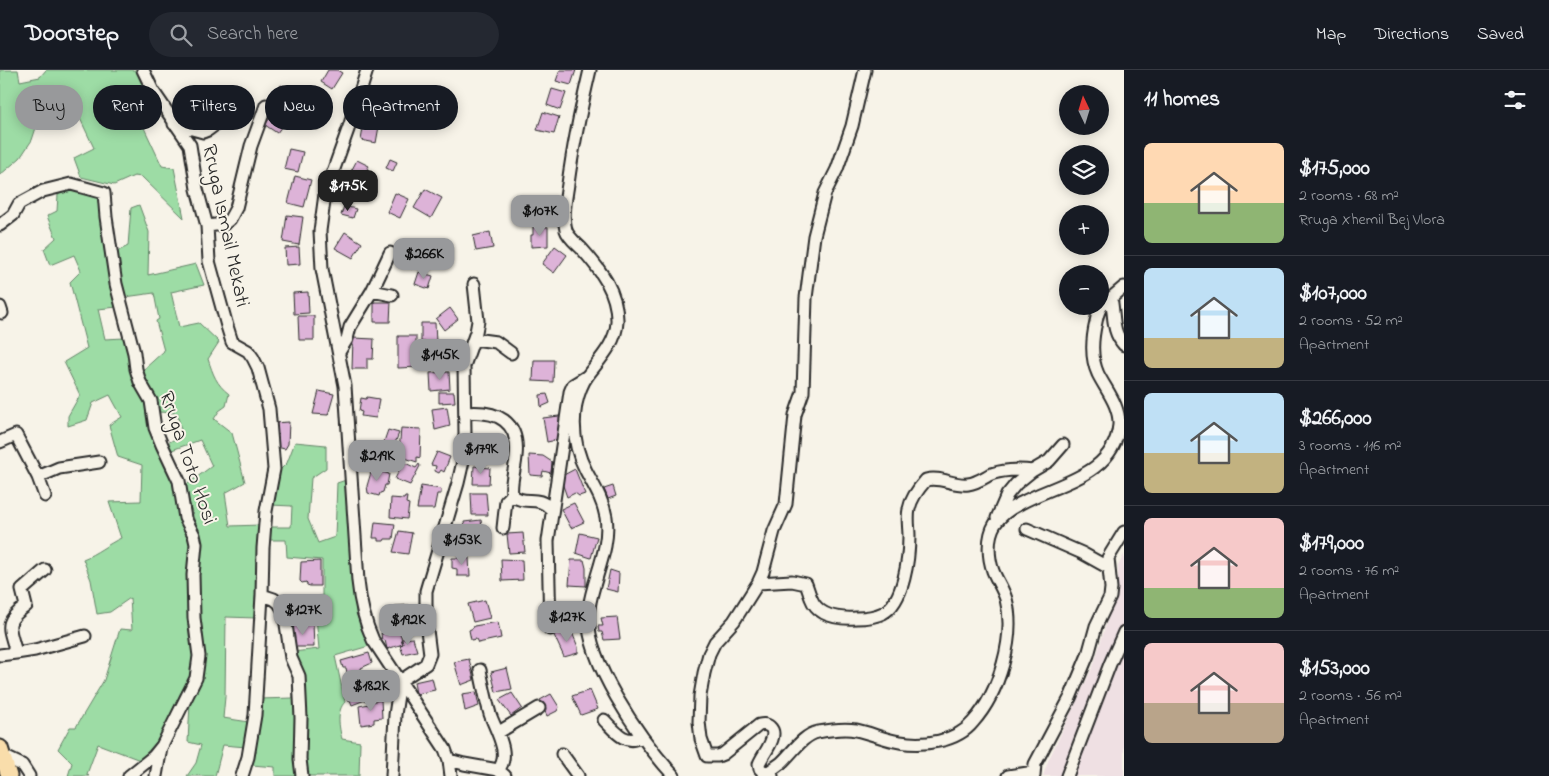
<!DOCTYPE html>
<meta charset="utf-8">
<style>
:root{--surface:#171b24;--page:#242831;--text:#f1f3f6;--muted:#9ea1a6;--line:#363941;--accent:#98999b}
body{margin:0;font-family:"Indie Flower",sans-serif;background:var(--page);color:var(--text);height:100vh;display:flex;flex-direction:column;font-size:19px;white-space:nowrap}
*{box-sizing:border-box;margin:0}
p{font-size:16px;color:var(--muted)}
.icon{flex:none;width:28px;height:28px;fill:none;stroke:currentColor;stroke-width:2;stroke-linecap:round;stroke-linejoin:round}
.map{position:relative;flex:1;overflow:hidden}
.details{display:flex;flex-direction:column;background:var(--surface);width:425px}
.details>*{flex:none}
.banner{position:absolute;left:15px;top:15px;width:475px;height:45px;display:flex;gap:10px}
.needle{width:32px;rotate:356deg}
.fabs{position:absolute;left:1059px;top:15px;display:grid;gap:10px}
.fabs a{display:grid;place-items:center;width:50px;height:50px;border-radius:50%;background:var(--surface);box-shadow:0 2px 12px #0003;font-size:25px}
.price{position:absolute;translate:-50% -42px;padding:0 11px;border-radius:10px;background:var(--accent);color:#111;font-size:16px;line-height:32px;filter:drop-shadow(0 1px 2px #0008)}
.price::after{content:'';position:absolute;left:50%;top:30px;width:15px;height:11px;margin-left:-8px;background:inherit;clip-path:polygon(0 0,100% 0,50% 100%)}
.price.current{background:#222;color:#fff}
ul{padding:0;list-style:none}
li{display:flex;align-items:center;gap:15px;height:125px;padding:0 20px}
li+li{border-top:1px solid var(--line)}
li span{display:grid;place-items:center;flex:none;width:140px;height:100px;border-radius:8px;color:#555}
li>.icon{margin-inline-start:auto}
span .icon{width:60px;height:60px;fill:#fffc;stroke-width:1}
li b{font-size:21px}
h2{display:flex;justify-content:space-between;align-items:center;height:60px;padding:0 20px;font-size:21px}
.chip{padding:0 18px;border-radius:22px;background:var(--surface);box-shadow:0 2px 12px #0003;font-size:18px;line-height:45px}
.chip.current{background:var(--accent);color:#111}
header{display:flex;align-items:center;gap:30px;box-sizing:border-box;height:70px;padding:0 25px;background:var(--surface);border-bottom:1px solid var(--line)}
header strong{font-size:24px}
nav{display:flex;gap:28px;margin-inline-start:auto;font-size:18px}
.search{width:350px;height:45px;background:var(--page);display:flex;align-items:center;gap:12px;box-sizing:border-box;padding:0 18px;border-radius:28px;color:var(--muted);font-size:19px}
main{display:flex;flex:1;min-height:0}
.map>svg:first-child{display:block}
.built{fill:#efe0e3}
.green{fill:#9ddca5;stroke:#648468}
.building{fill:#ddb3d8;stroke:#2b2b2b}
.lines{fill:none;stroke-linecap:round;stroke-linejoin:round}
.minor-casing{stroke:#2b2b2b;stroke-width:15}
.major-casing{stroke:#2b2b2b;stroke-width:19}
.minor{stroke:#f7f3e8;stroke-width:11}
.major{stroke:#f9ddab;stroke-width:15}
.labels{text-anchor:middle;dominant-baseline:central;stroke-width:4;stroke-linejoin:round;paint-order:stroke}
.street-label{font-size:21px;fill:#2b2b2b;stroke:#f7f3e8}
</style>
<header>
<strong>Doorstep</strong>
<div class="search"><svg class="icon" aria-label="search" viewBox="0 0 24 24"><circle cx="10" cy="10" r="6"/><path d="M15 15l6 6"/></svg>Search here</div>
<nav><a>Map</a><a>Directions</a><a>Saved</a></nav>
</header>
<main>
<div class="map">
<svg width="1124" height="706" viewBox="0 0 1124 706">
<rect width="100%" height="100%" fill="#f7f3e8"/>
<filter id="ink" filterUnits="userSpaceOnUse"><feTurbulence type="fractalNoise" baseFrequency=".02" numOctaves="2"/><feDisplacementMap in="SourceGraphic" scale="10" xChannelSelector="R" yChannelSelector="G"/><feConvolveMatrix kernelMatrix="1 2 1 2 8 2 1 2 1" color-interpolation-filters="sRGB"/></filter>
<g filter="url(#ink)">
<path class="built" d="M1124,484V706H1043L1048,691L1094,594L1118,514V496Z"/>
<path class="green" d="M0,0H18L20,11L40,7L46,0H138L144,17L130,28L162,96L174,98L184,148L142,107L134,106L114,115L81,107L74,88L94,78L69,25L59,19L47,24L32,70L20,88L0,105Z
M66,120L100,126L117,237L98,239L105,269L124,268L133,307L146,334L177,417L179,443L191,478L189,547L194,601L180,624L159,669L140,690L98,674L87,704L89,706H68L72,693L58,679L70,657H76L104,610L120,559L132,560L130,528L110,542L97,544L91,510L83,489C96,484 108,474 121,468L109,432L141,431L142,395L118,387L109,355L122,347L110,325L93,333L87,350L68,356V346L80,325L64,292L87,278L70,212L81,201L74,185L50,195L44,179L56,168L47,146L57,141L58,125Z
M139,135L149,162L148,205L196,194L204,215L171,222L179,257L199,253L219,272L208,289C213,304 216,314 229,324L226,336L219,341L214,349L232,363L245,412L225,423L230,456L261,455L256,548L226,547L225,627L223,648L249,652L246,677L223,675L215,706H187L196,693L201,675L188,672L190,633L201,605L197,549L198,464L185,416L212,396L200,370L169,381L166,374L182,365L177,343L158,342L142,301L164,281L156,251L159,249L154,223L125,227L120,212L116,182L128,176L131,138Z
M295,372L326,375V398L311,408L308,449L318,473L335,467L337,413L346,410L356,543L369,576L335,586L345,632C336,641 339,657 342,669L360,672L359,706H275V697L252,695L260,629L293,628V613L301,600L293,582L319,579L316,547L291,551L299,529L322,526V490L287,487L286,470H268L269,457H291L292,436L271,435L279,401L287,393Z"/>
<path class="building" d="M328,0H337L342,3L332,19L321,12Z
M560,0H576L571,15L556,11Z
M281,15L296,21L289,37L275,31Z
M552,19L566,23L560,40L547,35Z
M276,39L288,47L277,63L265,55Z
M312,39L326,47L318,60L305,53Z
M366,42L381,45L376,73L361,70Z
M543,42L559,47L554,64L537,60Z
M289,79L303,82L298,102L284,99Z
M390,89L397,92L393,101L386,98Z
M357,90L369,96L360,113L348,107Z
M295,106L311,110L304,137L288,133Z
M425,119L442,128L431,148L414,138Z
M395,123L409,129L400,148L387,142Z
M344,136L356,139L353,148L341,145Z
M287,145L303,147L299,175L283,172Z
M533,157H548V176L531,177V165H533Z
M345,162L362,173L353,188L335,178Z
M490,162L493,178L476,181L473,166Z
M404,171L421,179L412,199L395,191Z
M555,176L567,185L554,203L542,194Z
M299,177L300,194L286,195L285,178Z
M419,202L433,206L429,219L415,214Z
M308,222L309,243L294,244L293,223Z
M374,232H391L390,252H374Z
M450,238L458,249L444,260L436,249Z
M298,246H314V270H299Z
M421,253H435L436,272H421Z
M398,266H416V275H420V297L398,298Z
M353,268L374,269L373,289H367V299H352Z
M534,290H554L553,312L533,311Z
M449,302L450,319L431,321L430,303Z
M319,321L334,324L328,345L313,344Z
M439,322H454L455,332L439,333Z
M547,324L550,333L541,337L540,325Z
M367,327L379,329L376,348L361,346L362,342L359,341L361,328L366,329Z
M447,337L450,356L435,360L432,339Z
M559,346L560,361L557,370L547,372L543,348Z
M289,352L288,374L285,379L272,376L273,353Z
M401,358L421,359L420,388L417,387V392L402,387L399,382Z
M388,360L399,363L388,391L378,389Z
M484,373H495L496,385L486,386Z
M437,382L450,387L444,402L441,400L439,403L435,401L436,396L431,395Z
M529,385L543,386L552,392L551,403L543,401L542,406L530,405Z
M403,392L416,398L419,394L420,396L410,415L395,409Z
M474,396L490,398L489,414H473Z
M372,399L389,404L387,415H385L383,422L380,423L379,426L368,423L367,416Z
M575,399L585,424L579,426L575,423L567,427L560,407Z
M421,416L441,419V424H437L434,439H417Z
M613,416L616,426L608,429L604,419Z
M471,423H486L488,445H472Z
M405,427H407L406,433L409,434L407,449L390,447L391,428L404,429Z
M574,433L584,452L571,458L561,439Z
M481,450L483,465L466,468L464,452Z
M375,452L395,454L393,469H385L384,471H378V468H373Z
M399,461L412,463L408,484L393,482Z
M523,463L525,482L509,483L507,464Z
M580,463L597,467L591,488L576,483Z
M452,488H469L470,506H457V499L452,498Z
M501,489L522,490L523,510L502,511Z
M571,490H584L586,498V516L569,515Z
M320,491V516H310L307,515L306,512L302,513L300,511L301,492Z
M610,500L619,503L618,522L606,519Z
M485,530L490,548L473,552L468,534Z
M409,535L410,548L395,549V536Z
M617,547L620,569L604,570L602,562H599L598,556H603L601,548Z
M498,552L501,568L478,573L476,569L471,570L469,560L473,558L474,556Z
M313,553L314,577H293L292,556Z
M399,558L403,574L387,579L385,570L382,571L381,563L383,564V561L390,559L391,561Z
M562,560H571L578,577V583L564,587L553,563Z
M413,568L417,581L403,584L400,575L403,574L401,569Z
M369,583L372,593L361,598L362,608L349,611L346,598H343L341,591Z
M469,589L474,610L461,615L454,592Z
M507,598L512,619L496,622L491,602Z
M432,608L435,620L416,624L414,612Z
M363,612L365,630L352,635L350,630H348L347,624L349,623L347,615Z
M590,620L598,639L581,645L572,626Z
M476,622L479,636L465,641L462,624Z
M512,623L522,638L511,646L499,630Z
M551,624L559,637L557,641L547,646L540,630Z
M381,630L382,648L374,649V653L361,655L359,636L369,634V632Z"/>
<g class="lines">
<defs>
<path id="minor" d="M143,0L153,21L190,75L197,119L207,156L209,191L227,256L232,272L248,281L253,288L258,298L269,339L274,399L266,441L263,478L262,525L255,645L248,687L242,706
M367,0L350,54L325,124L320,161L322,199L345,316L358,511C360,532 364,550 373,570L445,679L449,690L451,706
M590,0C581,38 573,76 568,114C566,129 562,145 566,160C568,167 576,173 581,178C600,199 618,222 617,252C616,273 600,289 588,305C582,313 578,325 576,334C572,357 575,380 586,401C594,416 603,430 606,447C611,478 593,508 589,538C581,587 642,671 674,706
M174,54L203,62L208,60L216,54
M0,155L13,145L19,134L43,121L71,114L104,123L106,147L116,214L134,283L136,299L140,312L151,331L155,358L162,375L179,411L185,448L194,465L196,474L193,505L194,548L199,586L196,608L162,676L154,686L129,706
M207,156L224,154L230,149L236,138L251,76L266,35
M1124,217L1111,228C1115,246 1111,260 1124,275
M372,221L390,183
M0,237L2,243
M474,269L496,272L511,283
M339,282L347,269L350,257L372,221L392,225
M465,343C497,340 520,351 516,387C515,400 510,412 512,425C525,436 537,424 551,439
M0,372L16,365L38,407L45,426
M38,407L59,398L99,392
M997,448L1007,425L1016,414L1032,401L1049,391L1063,375
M503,458L506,431L512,425
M1027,459L1082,483L1109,498
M758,513L792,511L806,514C808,519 809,523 811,528C818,547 839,549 856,548C865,548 875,547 883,543C904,532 909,488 909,466C909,458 907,448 909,439C911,428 918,419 926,410C940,406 954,416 968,414C976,413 982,409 989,405C1000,400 1020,399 1032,401
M262,525L274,529L279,533L284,541L291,588L299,606L301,648L300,689L302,706
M550,559L548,471L570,322L573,315L586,307
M16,583L35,580L85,566
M0,585L16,583C10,558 2,553 26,536L22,520L45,500
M480,600C483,615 486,630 490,644C495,659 512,685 498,700
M604,650C614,660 626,677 641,666
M499,662L539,638
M562,684L578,706
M3,686L22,695L29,706
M449,690L464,694L498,700L505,706
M156,706L161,678
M392,706L395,645L400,611L426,594L430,584L426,552V521L458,413L464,387L465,364L464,296L476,262L478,251L474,214
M763,706C769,702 775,697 781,693C792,683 803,665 818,662C829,660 845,658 856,660C871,663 885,670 900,672C923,676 957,672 973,652C999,623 1016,567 1006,529C1003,519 997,511 993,501C988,487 987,467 995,454C1001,444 1011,438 1021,433C1057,413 1114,406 1119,355C1120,336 1106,320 1098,304C1090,287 1092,269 1096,252C1098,241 1101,233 1111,228
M772,706L760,699L759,694C762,685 780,666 770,657C767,654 763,654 759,655L723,684L718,686H707L701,669L699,652L700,626L704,603L709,584L715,572L734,551L758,513L763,502L774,461L786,434L795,345L803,322L806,228L814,166L825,123L837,99L852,56L865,0
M1008,706L1034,702
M1034,706L1035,694L1070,628L1088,585L1096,556L1110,527L1111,518L1108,488L1124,462
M1067,706L1110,594L1124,562"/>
<path id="major" d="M0,678L9,706"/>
</defs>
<use href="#minor" class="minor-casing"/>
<use href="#major" class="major-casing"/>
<use href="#minor" class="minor"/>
<use href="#major" class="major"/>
</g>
</g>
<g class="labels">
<g class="street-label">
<text transform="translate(225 156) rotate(78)">Rruga Ismail Mekati</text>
<text transform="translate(187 388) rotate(71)">Rruga Toto Hosi</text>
</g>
</g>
</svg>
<div class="fabs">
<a><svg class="needle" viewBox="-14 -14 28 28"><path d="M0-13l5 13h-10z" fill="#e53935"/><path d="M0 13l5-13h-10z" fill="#9ea1a6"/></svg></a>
<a><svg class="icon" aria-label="layers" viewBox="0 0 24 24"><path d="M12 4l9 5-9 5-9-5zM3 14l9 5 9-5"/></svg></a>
<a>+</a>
<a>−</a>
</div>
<b class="price current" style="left:348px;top:142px">$175K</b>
<b class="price" style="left:540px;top:167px">$107K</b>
<b class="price" style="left:424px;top:210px">$266K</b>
<b class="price" style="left:440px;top:311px">$145K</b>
<b class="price" style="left:481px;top:405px">$179K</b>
<b class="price" style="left:377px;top:412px">$219K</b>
<b class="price" style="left:462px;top:496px">$153K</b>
<b class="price" style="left:303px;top:566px">$127K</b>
<b class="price" style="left:567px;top:573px">$127K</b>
<b class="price" style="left:408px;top:576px">$192K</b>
<b class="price" style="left:371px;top:642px">$182K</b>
<div class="banner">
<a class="chip current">Buy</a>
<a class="chip">Rent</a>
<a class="chip">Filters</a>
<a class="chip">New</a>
<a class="chip">Apartment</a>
</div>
</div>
<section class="details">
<h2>11 homes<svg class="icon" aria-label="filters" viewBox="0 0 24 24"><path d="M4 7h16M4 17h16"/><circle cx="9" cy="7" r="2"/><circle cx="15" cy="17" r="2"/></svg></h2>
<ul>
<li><span style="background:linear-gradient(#ffd9b3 60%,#8fb573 0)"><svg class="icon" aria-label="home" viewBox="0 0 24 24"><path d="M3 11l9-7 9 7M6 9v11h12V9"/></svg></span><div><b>$175,000</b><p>2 rooms · 68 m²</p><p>Rruga Xhemil Bej Vlora</p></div></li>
<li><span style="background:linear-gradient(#bfe0f5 70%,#c2b280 0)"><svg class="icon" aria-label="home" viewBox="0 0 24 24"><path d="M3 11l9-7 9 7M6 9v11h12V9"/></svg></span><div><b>$107,000</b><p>2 rooms · 52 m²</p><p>Apartment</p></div></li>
<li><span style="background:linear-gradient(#bfe0f5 60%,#c2b280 0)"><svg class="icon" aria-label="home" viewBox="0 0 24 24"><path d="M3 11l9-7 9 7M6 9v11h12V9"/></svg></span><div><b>$266,000</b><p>3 rooms · 116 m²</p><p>Apartment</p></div></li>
<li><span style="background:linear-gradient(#f6c9c9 70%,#8fb573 0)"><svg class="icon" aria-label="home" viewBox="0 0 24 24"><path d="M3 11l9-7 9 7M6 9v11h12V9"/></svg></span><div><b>$179,000</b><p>2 rooms · 76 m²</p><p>Apartment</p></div></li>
<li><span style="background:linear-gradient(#f6c9c9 60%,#b9a48a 0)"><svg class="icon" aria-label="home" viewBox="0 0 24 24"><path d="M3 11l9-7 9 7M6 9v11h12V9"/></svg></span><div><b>$153,000</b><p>2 rooms · 56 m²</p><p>Apartment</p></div></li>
</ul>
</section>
</main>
